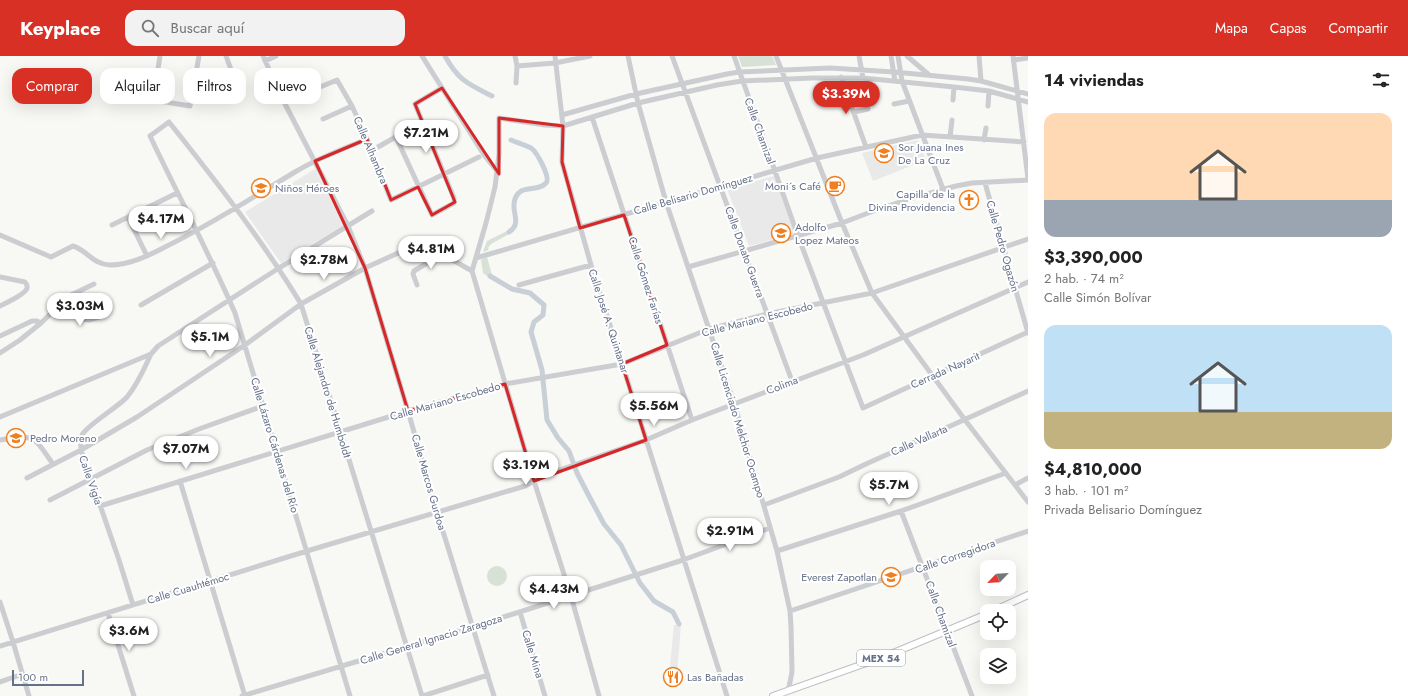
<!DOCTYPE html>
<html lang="es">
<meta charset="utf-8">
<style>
:root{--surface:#fff;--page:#f2f2f2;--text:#222;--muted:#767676;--accent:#d93025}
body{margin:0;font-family:Jost,sans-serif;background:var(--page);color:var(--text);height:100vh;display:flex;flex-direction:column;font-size:15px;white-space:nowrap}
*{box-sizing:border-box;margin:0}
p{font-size:13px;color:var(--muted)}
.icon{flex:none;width:22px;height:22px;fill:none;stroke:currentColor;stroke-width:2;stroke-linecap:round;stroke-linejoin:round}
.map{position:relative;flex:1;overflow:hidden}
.side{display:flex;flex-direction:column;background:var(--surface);width:380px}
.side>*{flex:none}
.hud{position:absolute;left:12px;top:12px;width:380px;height:36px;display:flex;gap:8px}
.needle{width:26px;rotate:245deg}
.controls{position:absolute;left:980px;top:504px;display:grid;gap:8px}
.controls a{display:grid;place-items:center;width:36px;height:36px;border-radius:8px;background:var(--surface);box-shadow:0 4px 16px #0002;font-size:20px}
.scale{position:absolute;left:12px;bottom:10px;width:72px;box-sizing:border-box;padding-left:4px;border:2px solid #657189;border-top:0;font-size:11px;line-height:14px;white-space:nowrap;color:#657189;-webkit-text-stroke:3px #fff;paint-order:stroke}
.price{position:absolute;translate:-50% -34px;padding:0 9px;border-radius:14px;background:#fff;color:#222;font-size:13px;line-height:26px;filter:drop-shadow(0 1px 2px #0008)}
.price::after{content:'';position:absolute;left:50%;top:24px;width:12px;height:9px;margin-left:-6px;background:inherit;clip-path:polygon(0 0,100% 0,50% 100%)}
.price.on{background:var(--accent);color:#fff}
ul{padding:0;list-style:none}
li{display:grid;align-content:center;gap:8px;height:212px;padding:0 16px}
li span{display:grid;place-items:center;height:124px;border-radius:12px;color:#555}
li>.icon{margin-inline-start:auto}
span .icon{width:72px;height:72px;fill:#fffc;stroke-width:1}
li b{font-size:17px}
h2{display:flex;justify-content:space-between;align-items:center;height:48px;padding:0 16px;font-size:17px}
.chip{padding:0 14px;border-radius:12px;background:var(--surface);box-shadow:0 4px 16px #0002;font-size:14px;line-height:36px}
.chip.on{background:var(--accent);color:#fff}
header{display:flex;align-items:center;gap:24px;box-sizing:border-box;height:56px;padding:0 20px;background:var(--accent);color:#fff}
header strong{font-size:19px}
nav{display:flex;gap:22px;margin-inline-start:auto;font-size:14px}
.search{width:280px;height:36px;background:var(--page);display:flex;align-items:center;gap:10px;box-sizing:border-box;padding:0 14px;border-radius:12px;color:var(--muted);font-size:15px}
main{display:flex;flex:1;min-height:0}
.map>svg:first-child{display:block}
.built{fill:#e9e9e9}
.green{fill:#d8e1d6}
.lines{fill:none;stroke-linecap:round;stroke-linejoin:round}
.canal{stroke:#c8cfd6;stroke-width:5}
.major-casing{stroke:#bdbfc4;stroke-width:8}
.minor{stroke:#cbcdd1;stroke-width:5}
.major{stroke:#fff;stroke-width:6}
.marked{fill:none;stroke:#d62828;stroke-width:3;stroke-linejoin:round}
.labels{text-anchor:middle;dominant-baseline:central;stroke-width:4;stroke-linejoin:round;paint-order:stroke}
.shield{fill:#fff;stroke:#939cac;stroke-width:1}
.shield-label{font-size:10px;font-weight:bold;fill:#657189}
.street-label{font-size:11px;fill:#657189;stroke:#fff}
.poi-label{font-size:11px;fill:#657189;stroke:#fff;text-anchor:start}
</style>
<header>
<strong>Keyplace</strong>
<div class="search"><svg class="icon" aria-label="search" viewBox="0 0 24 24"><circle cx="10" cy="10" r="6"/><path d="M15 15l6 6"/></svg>Buscar aquí</div>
<nav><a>Mapa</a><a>Capas</a><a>Compartir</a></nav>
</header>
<main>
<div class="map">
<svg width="1028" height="640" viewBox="0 0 1028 640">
<rect width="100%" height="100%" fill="#f8f8f5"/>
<path class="built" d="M918,84L926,104L873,125L862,97Z
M315,113L344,169L281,207L245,156Z
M774,120L795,178L749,190L727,133Z
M674,569H681L676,631L668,630Z"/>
<path class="green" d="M738,0H772L776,9L742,11Z
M507,175L509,178L491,188L488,192L489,194L483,196L487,185Z
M487,201L492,219L490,222L483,217L481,204Z
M487 520a10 10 0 1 1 20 0a10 10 0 1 1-20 0Z"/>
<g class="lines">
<path class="canal" d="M445,0C458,24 468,28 492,40
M509,176C523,167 510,155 515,143C521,127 537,137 546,127C551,122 537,96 531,92C525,89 518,87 511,84
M490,220L512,233L530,237L544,249L543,259L534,266L531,276L542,314L547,364L558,382L569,395L577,417L590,442L604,468L621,489L640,527L654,545L673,556L679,568"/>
<defs>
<path id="major" d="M993,555L1028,539
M773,640L886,600L987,558"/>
</defs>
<use href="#major" class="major-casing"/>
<path class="minor" d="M160,0L153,44L190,50L199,0
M263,0L284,46L348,170L365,212L408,355L437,456L494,640
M422,0L484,99L497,115
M515,0L517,10L516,27
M555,0L563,70L562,106L591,209L727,640
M628,0L638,47L666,146L734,347L777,495L790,555L791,570L792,616L789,631L783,640
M672,0L792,325
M734,0L798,180L863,352L1028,276
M776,0L842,167L872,237L965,364L1028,446
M859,0L863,22
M891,0L895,25
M898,0L902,25L943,133
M907,0L928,18
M979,0L981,25
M1013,0L1028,123
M1014,4L1028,2
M265,5L276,0
M517,10L555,7L590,0
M841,21L866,91
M195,23L237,30L226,0
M953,44L954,31
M284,46L337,24L352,50L367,83L391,144L479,101
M894,48L909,45
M988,50L989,35
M854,56L868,53
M562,59L636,38L727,18L739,16L830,12L894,16L968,23L981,25L1028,38
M592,61L692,364
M323,63L352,50
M396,81L432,159L454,147V142L415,48L442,32
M950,81L952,64
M984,84L986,72
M371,95L422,66
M985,127L1028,277
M128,161L147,200
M112,169L177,137
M0,179L51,201L73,190C87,194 92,208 110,209C130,209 150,199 167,190C212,168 253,141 295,116C318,102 343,93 367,83
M476,202L817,102L922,79L1024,86
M688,211L842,167L876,154L909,143L956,130L972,127L1028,124
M0,221L25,226C26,228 28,229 27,232C26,238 6,247 0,250
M417,229L413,218L414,215L442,198
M519,229L591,209
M141,249L213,207
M58,250L81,263L89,264L105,259
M0,280L32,265H37L41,267
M0,297L20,284L41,267L69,240L94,228
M0,361L151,298L158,290L279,212L372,155
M0,384C36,378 33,380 53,408
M27,422L81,394L137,361L245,289L301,248L365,212L418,188L442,198L472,215
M180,425L245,640
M1015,429L1028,422
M50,444L147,394L199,373L263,350
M764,449L839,421L866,408L1028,335
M100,450L408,355L505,328L622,308L709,273L767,258L872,237L1028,183
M901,455L972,640
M777,495L901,455L1006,417
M0,546L13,586L29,640
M133,549L119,504L81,394C81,389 80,383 82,379C86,370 118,351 127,341C138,328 144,313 151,298
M790,555L1028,475
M520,556L545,640
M108,557L134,640
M0,590L307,495L525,430L545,419L646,384L692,364L863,299L1028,226
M0,626L23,618
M242,640L472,571L683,504L770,472
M350,640L235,257C209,197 178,139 150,80L169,66C216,125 262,184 301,248L422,640
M423,640L488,619
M599,640L571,540L534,425L472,215L486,167L495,131L499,98V62L545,69L563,70L638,47L717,29L742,25L812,22H863L954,31L989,35L1028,46"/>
<use href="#major" class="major"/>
</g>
<path class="marked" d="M442,32L499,118V62L563,70L562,106L580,172L624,159L667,289L622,308L646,384L534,425L505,328L408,355L365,212L315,105L367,83L391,144L418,131L432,159L455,146L415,48Z"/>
<defs>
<symbol id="school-ring" viewBox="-11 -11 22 22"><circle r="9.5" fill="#fff" stroke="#f17f1d" stroke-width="1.5"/><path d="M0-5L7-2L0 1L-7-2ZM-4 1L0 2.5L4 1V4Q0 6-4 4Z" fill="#f17f1d"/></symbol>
<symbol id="cafe-ring" viewBox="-11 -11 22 22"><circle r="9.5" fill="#fff" stroke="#f17f1d" stroke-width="1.5"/><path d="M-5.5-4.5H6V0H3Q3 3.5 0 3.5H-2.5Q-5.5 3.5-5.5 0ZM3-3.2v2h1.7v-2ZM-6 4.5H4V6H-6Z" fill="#f17f1d"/></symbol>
<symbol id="church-ring" viewBox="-11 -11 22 22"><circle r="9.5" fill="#fff" stroke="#f17f1d" stroke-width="1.5"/><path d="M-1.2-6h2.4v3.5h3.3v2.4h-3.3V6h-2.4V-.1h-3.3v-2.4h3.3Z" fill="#f17f1d"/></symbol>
<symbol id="restaurant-ring" viewBox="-11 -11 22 22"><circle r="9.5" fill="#fff" stroke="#f17f1d" stroke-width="1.5"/><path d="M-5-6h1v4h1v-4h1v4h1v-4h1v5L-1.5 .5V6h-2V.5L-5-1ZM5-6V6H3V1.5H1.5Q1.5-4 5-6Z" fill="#f17f1d"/></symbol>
</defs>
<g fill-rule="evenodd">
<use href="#school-ring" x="873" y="86" width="22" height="22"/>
<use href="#cafe-ring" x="824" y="119" width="22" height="22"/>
<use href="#school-ring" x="250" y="121" width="22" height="22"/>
<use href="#church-ring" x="958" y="133" width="22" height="22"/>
<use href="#school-ring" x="770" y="166" width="22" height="22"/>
<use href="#school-ring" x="5" y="371" width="22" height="22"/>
<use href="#school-ring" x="880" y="510" width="22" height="22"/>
<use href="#restaurant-ring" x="662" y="610" width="22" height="22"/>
</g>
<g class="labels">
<rect class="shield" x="857" y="594" width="48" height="16" rx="3"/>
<g class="shield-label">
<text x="881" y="602">MEX 54</text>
</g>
<g class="street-label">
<text transform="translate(760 75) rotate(70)">Calle Chamizal</text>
<text transform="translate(371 94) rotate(67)">Calle Alhambra</text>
<text transform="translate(693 138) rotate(-16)">Calle Belisario Domínguez</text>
<text transform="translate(1003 190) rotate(74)">Calle Pedro Ogazón</text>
<text transform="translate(745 196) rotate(70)">Calle Donato Guerra</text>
<text transform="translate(646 224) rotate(72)">Calle Gómez Farías</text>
<text transform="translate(757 263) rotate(-14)">Calle Mariano Escobedo</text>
<text transform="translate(609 265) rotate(72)">Calle José A. Quintanar</text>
<text transform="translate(945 314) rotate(-24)">Cerrada Nayarit</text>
<text transform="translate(782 329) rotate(-21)">Colima</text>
<text transform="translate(328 336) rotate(73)">Calle Alejandro de Humboldt</text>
<text transform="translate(445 345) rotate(-16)">Calle Mariano Escobedo</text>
<text transform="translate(738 364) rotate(73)">Calle Licenciado Melchor Ocampo</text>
<text transform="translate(919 384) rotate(-24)">Calle Vallarta</text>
<text transform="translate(275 389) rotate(73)">Calle Lázaro Cárdenas del Río</text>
<text transform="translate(91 424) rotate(71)">Calle Vigía</text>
<text transform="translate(429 426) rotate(74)">Calle Marcos Gurdoa</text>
<text transform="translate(955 500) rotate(-19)">Calle Corregidora</text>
<text transform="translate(188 532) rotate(-17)">Calle Cuauhtémoc</text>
<text transform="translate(941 558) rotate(70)">Calle Chamizal</text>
<text transform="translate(431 583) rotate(-17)">Calle General Ignacio Zaragoza</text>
<text transform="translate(533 598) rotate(73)">Calle Mina</text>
</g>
<g class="poi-label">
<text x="898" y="91">Sor Juana Ines<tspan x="898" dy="13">De La Cruz</tspan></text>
<text x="821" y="130" text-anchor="end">Moni´s Café</text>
<text x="275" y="132">Niños Héroes</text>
<text x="955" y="138" text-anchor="end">Capilla de la<tspan x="955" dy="13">Divina Providencia</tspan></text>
<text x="795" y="171">Adolfo<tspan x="795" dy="13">Lopez Mateos</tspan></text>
<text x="30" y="382">Pedro Moreno</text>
<text x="877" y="521" text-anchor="end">Everest Zapotlan</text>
<text x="687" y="621">Las Bañadas</text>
</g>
</g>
</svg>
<div class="controls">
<a><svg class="needle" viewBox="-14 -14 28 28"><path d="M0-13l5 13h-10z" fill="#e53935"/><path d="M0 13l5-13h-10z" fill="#767676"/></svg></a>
<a><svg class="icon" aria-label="locate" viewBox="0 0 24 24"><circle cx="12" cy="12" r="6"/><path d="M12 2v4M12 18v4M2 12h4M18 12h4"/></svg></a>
<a><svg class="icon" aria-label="layers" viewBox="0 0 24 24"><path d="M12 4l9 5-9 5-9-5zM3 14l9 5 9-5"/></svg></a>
</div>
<div class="scale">100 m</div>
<b class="price on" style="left:846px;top:59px">$3.39M</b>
<b class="price" style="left:426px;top:98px">$7.21M</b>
<b class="price" style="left:161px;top:184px">$4.17M</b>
<b class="price" style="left:431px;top:214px">$4.81M</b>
<b class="price" style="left:324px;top:225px">$2.78M</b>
<b class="price" style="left:80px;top:271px">$3.03M</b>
<b class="price" style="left:210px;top:302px">$5.1M</b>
<b class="price" style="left:654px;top:371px">$5.56M</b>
<b class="price" style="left:186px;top:414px">$7.07M</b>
<b class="price" style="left:526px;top:430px">$3.19M</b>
<b class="price" style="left:889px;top:450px">$5.7M</b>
<b class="price" style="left:730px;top:496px">$2.91M</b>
<b class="price" style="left:554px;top:554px">$4.43M</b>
<b class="price" style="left:129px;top:596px">$3.6M</b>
<div class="hud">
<a class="chip on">Comprar</a>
<a class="chip">Alquilar</a>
<a class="chip">Filtros</a>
<a class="chip">Nuevo</a>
</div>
</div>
<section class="side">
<h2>14 viviendas<svg class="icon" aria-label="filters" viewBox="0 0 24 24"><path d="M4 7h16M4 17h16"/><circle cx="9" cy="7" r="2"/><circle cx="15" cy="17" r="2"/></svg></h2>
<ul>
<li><span style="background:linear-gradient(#ffd9b3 70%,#9aa5b1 0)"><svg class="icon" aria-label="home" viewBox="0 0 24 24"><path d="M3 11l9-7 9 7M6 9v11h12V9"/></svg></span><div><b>$3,390,000</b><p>2 hab. · 74 m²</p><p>Calle Simón Bolívar</p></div></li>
<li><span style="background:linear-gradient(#bfe0f5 70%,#c2b280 0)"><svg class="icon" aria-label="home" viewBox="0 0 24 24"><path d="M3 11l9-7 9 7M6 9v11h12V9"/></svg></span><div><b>$4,810,000</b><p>3 hab. · 101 m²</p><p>Privada Belisario Domínguez</p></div></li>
</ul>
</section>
</main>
